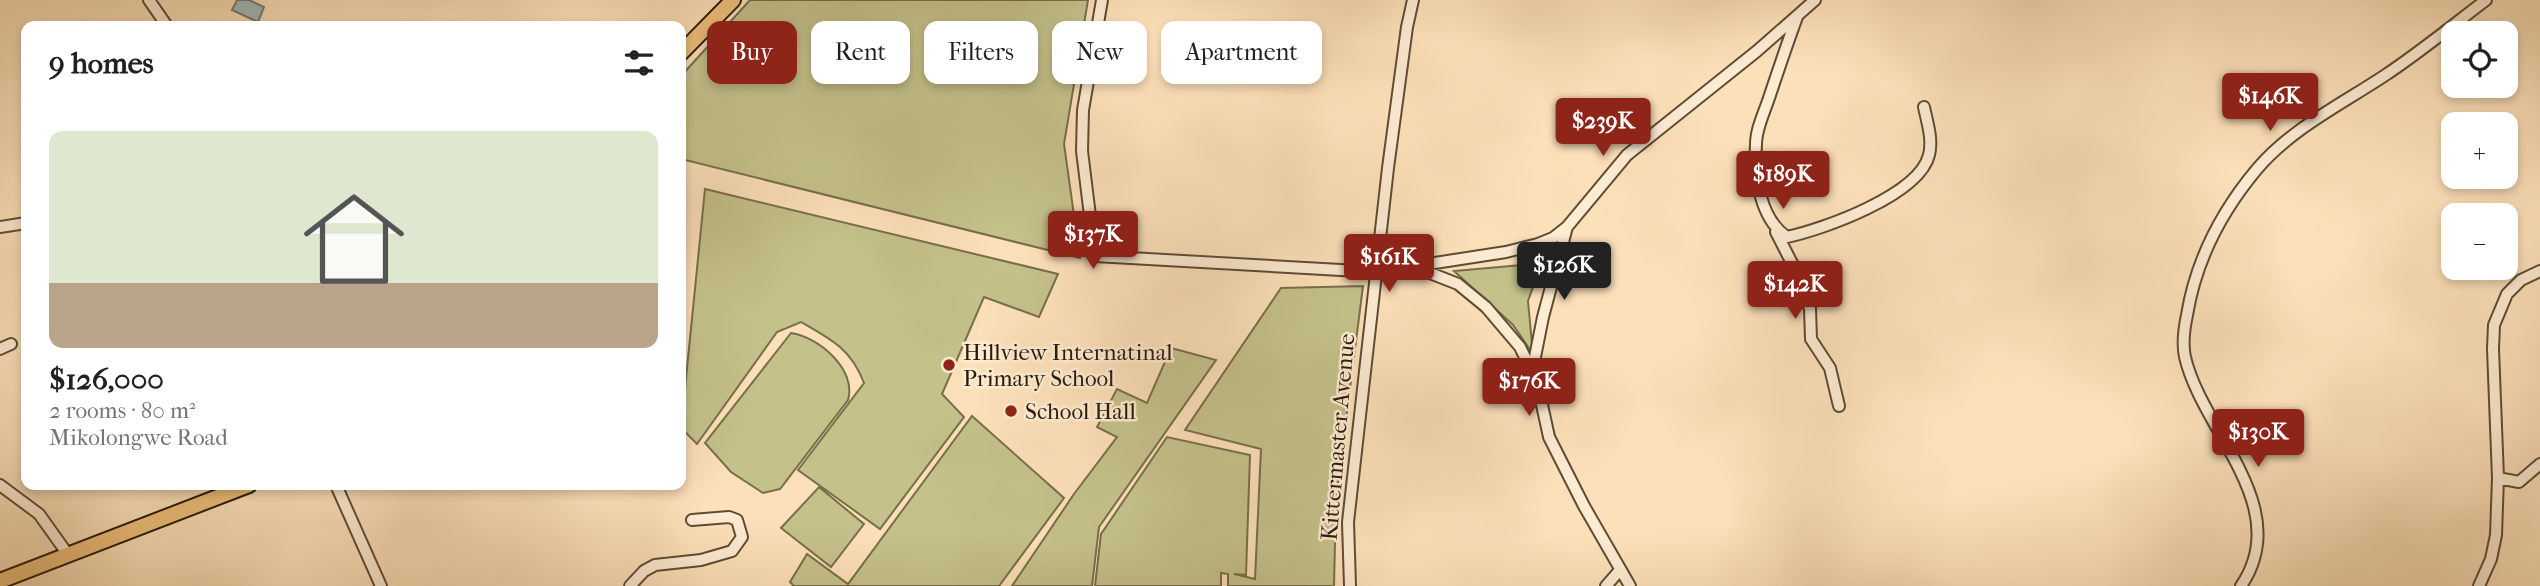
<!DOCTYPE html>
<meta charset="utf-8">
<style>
:root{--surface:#fff;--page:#f6f6f6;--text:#202124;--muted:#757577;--accent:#8f2418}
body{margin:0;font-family:"IM FELL French Canon",serif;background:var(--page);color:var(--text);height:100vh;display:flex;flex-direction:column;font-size:26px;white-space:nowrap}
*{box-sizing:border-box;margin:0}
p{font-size:23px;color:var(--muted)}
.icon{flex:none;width:38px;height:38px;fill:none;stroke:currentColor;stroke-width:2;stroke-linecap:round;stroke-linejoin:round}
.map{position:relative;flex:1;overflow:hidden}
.details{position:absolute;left:21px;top:21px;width:665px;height:469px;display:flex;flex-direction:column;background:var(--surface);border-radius:14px;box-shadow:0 4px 10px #0003}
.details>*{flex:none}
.top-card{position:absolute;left:707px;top:21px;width:665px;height:63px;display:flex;gap:14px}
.fabs{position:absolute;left:2441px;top:21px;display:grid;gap:14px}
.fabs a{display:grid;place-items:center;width:77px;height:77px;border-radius:14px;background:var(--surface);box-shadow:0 4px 10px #0003;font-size:35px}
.price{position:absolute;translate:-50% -60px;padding:0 16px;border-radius:7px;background:var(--accent);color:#fff;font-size:23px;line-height:46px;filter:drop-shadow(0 2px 4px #0008)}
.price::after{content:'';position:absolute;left:50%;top:42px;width:21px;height:16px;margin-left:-10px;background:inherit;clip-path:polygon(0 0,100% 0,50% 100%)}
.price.on{background:#222;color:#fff}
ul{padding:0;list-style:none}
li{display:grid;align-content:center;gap:14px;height:371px;padding:0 28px}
li span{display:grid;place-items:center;height:217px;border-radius:14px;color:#555}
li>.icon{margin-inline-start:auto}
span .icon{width:126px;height:126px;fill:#fffc;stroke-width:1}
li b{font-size:30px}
h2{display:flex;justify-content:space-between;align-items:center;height:84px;padding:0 28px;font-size:30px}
.tag{padding:0 24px;border-radius:14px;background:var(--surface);box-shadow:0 4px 10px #0003;font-size:24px;line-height:63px}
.tag.on{background:var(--accent);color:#fff}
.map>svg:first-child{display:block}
.green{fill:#c4c18b;stroke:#776e4a;stroke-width:2}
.water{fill:#a3baba;stroke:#737a73;stroke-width:2}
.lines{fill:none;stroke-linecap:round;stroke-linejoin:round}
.minor-casing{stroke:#5e4c34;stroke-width:14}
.highway-casing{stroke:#2a1a08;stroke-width:18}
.minor{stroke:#fdebd2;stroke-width:10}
.highway{stroke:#eec07c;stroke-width:14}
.poi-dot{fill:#8f2418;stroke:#fdebd2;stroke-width:2.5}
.labels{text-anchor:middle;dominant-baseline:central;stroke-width:5;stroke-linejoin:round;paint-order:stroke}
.poi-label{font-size:23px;fill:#2a1a08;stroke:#fdebd2;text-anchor:start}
.street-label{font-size:23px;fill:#2a1a08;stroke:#fdebd2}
</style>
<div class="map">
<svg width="2540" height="586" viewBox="0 0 2540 586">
<rect width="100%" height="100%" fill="#fce0b9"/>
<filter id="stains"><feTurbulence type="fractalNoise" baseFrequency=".00286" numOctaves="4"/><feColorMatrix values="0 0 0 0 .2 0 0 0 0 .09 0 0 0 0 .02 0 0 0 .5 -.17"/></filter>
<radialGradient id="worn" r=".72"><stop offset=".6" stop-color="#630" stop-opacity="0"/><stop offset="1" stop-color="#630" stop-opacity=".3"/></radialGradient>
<path class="green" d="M750,0H1088L1064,144L1080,258L681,159V76Z
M705,189L1058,274L1039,317L984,297L942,394L964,417L880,529L798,470L864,383C851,349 831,339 801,322L777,332L697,444L681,428Z
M1547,249L1528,301L1533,354L1513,325L1454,271L1522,265Z
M1363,286L1336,499L1334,586H1228V574L1221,573V586H1095L1101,534L1167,437L1250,455L1246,575L1234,574L1255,579L1261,449L1185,430L1281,288Z
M791,333C819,337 857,370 848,400L780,489L763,493L731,472L705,443Z
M1171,348L1216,360L1099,527L1092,586H1012L1074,494L1117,437L1097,427L1117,389L1147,403Z
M972,416L1064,498L999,586H794L790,582L807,554L848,584Z
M819,487L864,524L831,567L781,528Z"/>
<path class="water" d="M237,0H249L264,7L258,22L232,10Z"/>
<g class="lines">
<defs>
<path id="minor" d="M149,0L167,26
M1102,0L1083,110L1082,151L1095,256L1376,272L1506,252L1538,244L1553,238L1567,227L1627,155L1757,51L1815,0
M1797,17C1787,44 1778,71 1769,98C1764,113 1756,129 1756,144C1754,176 1760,219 1787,237C1824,229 1919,195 1929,155C1933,139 1927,122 1924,107
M0,227L26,223
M1776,232L1797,273L1810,309L1811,339L1830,368L1839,406
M1412,266L1458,284L1486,307L1520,347L1537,382L1549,437L1584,506L1630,586
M0,349L11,344
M1532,372L1543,317L1567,227
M2498,478L2519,482L2540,464
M0,485L39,514L69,556
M336,485L381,586
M630,586L644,571L655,565L701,560L732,551L742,537L737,520L729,517L692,520
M1350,586L1348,522L1388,168L1407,27L1413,0
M1606,586L1620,570
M2241,586C2295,507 2202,431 2185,357C2182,343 2184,329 2187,315C2196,260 2221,212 2257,169C2291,129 2340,105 2384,76C2419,53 2453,25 2486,0
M2479,586L2491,559L2496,535L2498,478L2493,349L2494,325L2507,294L2521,280L2540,271"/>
<path id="highway" d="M681,53L733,0
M0,581L249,485"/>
</defs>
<use href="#minor" class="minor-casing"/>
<use href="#highway" class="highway-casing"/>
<use href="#minor" class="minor"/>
<use href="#highway" class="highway"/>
</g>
<g class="poi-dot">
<circle cx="949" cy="365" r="7"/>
<circle cx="1011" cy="411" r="7"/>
</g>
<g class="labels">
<g class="poi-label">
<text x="963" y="352">Hillview Internatinal<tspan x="963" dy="26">Primary School</tspan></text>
<text x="1025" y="411">School Hall</text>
</g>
<g class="street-label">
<text transform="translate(1338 437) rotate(-85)">Kittermaster Avenue</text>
</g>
</g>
<rect width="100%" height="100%" filter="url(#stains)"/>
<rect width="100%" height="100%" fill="url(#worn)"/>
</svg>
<div class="fabs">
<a><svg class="icon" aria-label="locate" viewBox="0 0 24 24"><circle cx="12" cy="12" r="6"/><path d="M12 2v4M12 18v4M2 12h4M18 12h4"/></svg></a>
<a>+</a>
<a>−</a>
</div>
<b class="price" style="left:2270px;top:133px">$146K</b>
<b class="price" style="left:1603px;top:158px">$239K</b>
<b class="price" style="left:1783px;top:211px">$189K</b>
<b class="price" style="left:1093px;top:271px">$137K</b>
<b class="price" style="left:1389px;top:294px">$161K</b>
<b class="price on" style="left:1564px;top:302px">$126K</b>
<b class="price" style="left:1795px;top:321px">$142K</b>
<b class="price" style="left:1529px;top:418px">$176K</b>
<b class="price" style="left:2258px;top:469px">$130K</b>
<div class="top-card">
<a class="tag on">Buy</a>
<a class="tag">Rent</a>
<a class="tag">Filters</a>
<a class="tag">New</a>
<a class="tag">Apartment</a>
</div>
<section class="details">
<h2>9 homes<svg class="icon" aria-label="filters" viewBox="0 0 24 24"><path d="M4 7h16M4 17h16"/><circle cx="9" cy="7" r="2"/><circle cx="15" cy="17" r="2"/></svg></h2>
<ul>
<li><span style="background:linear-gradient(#dfe7d0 70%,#b9a48a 0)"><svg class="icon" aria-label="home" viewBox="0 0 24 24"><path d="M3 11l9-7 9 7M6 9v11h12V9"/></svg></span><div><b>$126,000</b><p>2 rooms · 80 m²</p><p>Mikolongwe Road</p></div></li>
</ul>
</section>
</div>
